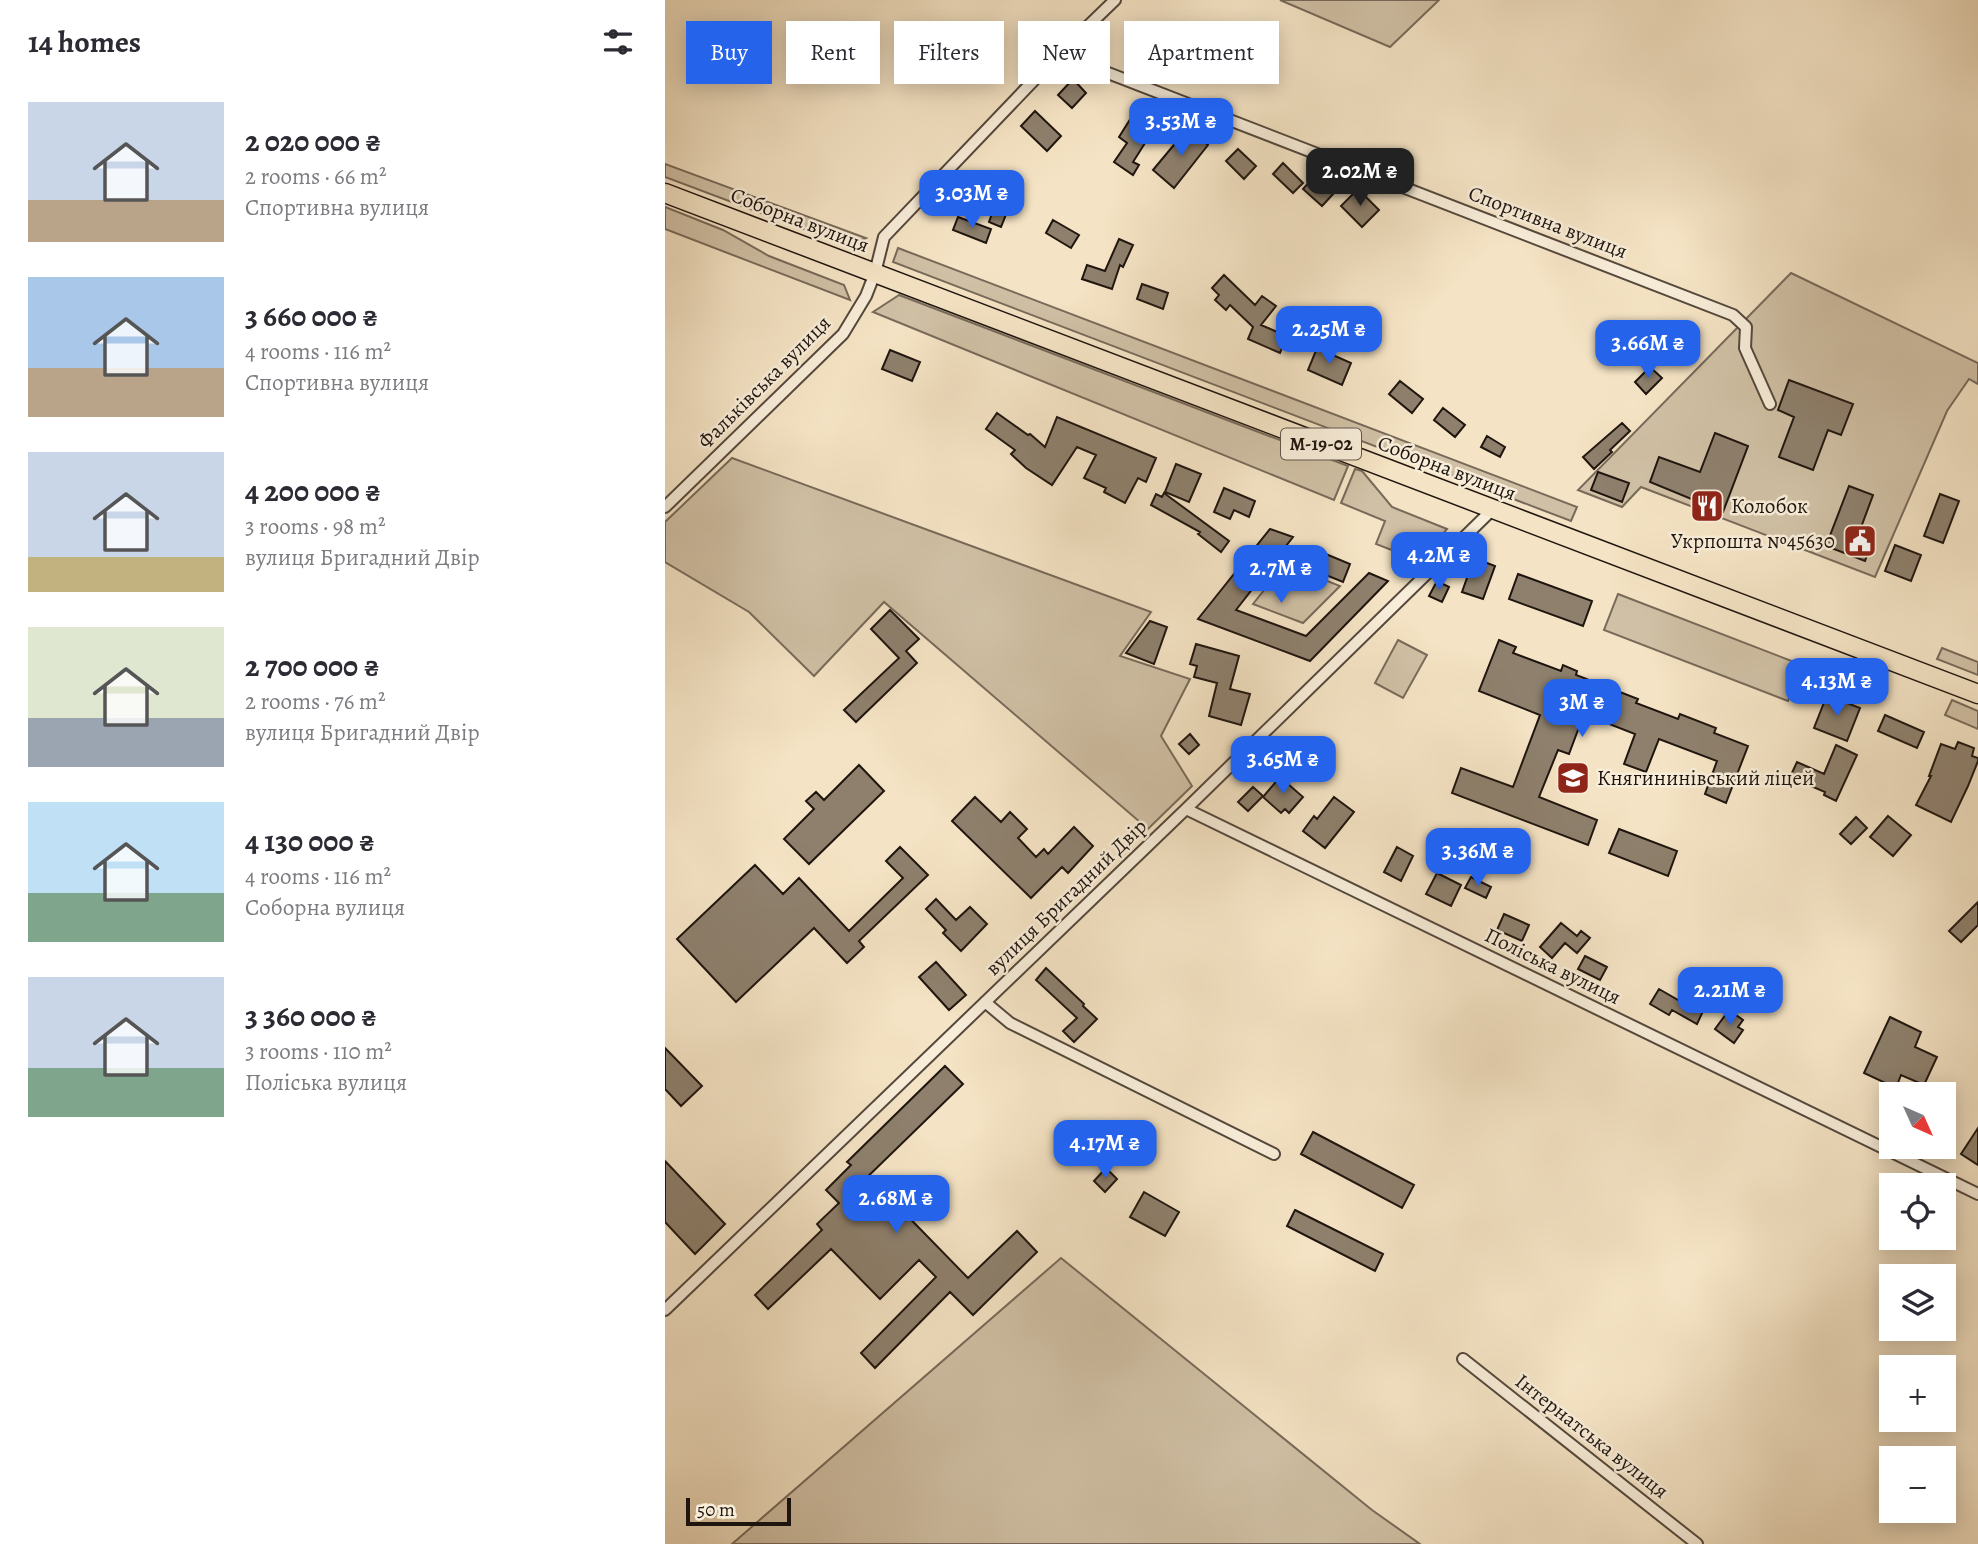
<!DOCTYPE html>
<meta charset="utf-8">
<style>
:root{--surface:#fff;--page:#f7f7f7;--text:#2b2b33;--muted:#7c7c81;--accent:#2563eb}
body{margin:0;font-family:Alegreya,serif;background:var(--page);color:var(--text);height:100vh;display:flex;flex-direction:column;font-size:26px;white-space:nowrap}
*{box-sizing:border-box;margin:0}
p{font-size:23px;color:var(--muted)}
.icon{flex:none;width:38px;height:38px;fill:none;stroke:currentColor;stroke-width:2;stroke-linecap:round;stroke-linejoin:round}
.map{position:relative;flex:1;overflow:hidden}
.sheet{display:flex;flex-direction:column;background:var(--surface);width:665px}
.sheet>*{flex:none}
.top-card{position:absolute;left:21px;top:21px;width:665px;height:63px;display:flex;gap:14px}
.needle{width:46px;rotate:135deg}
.buttons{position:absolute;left:1214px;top:1082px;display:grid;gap:14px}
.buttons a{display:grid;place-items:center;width:77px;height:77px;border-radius:0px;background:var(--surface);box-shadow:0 4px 18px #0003;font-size:35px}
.scale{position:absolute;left:21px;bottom:18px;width:105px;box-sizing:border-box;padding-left:7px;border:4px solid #1f150f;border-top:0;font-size:19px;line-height:24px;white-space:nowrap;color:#1f150f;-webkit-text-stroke:5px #f8edd9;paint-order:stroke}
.price{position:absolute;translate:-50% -60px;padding:0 16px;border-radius:14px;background:var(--accent);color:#fff;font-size:23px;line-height:46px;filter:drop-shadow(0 2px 4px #0008)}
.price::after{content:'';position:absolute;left:50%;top:42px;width:21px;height:16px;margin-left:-10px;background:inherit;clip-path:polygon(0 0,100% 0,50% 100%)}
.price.current{background:#222;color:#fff}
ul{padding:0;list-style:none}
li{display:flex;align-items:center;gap:21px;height:175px;padding:0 28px}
li span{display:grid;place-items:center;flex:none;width:196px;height:140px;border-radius:0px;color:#555}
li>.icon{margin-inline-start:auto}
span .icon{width:84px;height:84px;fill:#fffc;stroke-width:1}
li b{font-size:30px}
h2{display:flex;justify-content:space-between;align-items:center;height:84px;padding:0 28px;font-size:30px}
.tag{padding:0 24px;border-radius:0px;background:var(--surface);box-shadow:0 4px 18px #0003;font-size:24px;line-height:63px}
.tag.current{background:var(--accent);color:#fff}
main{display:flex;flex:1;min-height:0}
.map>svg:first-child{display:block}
.green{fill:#d0c0a5;stroke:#786a5a;stroke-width:2}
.building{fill:#8e806d;stroke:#1f150f;stroke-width:2}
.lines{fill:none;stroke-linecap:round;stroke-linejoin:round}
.street-casing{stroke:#54483c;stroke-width:14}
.primary-casing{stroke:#1f150f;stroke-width:21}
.street{stroke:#f8edd9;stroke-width:10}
.primary{stroke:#f4e3c4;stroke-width:18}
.labels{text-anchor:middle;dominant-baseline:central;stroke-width:5;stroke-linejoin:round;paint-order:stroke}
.shield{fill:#f8edd9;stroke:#60564c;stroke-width:2}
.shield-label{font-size:19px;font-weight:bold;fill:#1f150f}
.street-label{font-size:21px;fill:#1f150f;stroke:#f8edd9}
.poi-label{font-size:21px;fill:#1f150f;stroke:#f8edd9;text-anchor:start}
</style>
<main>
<section class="sheet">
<h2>14 homes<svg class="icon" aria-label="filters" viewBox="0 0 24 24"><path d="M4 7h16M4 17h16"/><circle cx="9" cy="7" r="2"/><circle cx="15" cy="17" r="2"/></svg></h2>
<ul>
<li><span style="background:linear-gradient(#c9d6e8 70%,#b9a48a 0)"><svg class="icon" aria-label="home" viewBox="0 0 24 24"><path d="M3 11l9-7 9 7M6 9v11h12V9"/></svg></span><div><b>2 020 000 ₴</b><p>2 rooms · 66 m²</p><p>Спортивна вулиця</p></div></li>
<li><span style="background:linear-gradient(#a9c7e8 65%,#b9a48a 0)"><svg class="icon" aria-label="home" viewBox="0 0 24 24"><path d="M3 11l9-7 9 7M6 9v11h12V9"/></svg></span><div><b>3 660 000 ₴</b><p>4 rooms · 116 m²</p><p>Спортивна вулиця</p></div></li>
<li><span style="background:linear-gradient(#c9d6e8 75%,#c2b280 0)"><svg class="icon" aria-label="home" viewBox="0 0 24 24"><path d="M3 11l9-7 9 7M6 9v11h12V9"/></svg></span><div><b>4 200 000 ₴</b><p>3 rooms · 98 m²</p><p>вулиця Бригадний Двір</p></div></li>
<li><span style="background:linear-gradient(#dfe7d0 65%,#9aa5b1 0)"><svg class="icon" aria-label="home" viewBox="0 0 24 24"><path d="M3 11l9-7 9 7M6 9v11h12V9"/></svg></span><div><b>2 700 000 ₴</b><p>2 rooms · 76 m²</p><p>вулиця Бригадний Двір</p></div></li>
<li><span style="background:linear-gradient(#bfe0f5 65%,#7fa58c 0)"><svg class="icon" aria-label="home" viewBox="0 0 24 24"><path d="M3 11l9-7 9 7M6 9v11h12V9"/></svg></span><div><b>4 130 000 ₴</b><p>4 rooms · 116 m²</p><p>Соборна вулиця</p></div></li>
<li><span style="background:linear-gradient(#c9d6e8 65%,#7fa58c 0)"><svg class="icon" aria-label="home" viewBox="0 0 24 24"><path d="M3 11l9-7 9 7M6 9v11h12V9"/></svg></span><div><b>3 360 000 ₴</b><p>3 rooms · 110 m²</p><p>Поліська вулиця</p></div></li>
</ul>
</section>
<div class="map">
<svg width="1313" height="1544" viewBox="0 0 1313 1544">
<rect width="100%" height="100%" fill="#f4e3c4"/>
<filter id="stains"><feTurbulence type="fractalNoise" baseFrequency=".00286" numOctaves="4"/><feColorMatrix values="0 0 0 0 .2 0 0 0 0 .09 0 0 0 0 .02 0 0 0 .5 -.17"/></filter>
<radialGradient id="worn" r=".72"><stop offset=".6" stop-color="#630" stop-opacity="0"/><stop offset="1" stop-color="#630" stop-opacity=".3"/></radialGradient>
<path class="green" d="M615,0H774L725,47Z
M0,164L201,238L184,246L0,177Z
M0,207L58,230L104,256L179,285L185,300L0,229Z
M233,248L912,507L906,521L228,262Z
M1126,273L1313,363V384L1304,379L1282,411L1210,577L976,487L957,507L913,490Z
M234,295L683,466L669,500L208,312Z
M67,458L486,612L455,656L525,679L496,736L527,786L483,829L219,602L149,676L84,612L0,562V522Z
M690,469L697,471L727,507L782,529L755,561L711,544L720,521L676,503Z
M620,564L675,586L638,623L588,604Z
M953,594L1137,665L1123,701L939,630Z
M733,640L762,655L738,698L710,683Z
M1277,648L1313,662V675L1272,659Z
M1287,700L1313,711V729L1280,715Z
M396,1258L707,1510L755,1544H67Z"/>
<path class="building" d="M408,79L421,93L407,108L393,95Z
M370,111L396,136L382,151L356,126Z
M466,118L487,132L468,162L474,165L468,175L449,162L462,143L454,137Z
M523,128L543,145L509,188L488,170Z
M573,149L591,166L579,179L561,161Z
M618,163L638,183L628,193L608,174Z
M650,176L669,193L657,206L638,189Z
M693,189L714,210L697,227L676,206Z
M318,191L346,202L336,227L324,222L329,208L314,202Z
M293,217L326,229L321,243L288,230Z
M388,220L414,235L406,248L381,233Z
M454,239L468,245L458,267L455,265L447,289L417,279L422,265L440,271Z
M559,275L590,305L597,296L611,306L596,325L622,336L615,353L583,339L588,327L565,305L561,310L550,300L554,295L547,288Z
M477,284L503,293L498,309L472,299Z
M652,348L686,363L677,385L643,370Z
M225,350L255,362L247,381L217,369Z
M985,367L997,378L981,394L970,382Z
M1124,380L1188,404L1176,435L1163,430L1148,470L1114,457L1129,417L1113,410Z
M735,381L758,399L747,413L724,394Z
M778,408L800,425L790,437L769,420Z
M332,413L363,435L365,434L380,447L392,417L491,458L481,482L473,478L460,503L439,492L441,488L419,478L431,455L412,447L387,485L361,468L346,454L350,450L321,429Z
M957,423L965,431L945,450L947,452L929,469L918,457Z
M1050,433L1083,446L1058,512L985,482L994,457L1035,472Z
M822,436L840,447L835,457L816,447Z
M511,464L536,474L524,502L500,492Z
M933,472L964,483L957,502L926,490Z
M1184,486L1208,495L1191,541L1205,547L1200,561L1161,546Z
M559,488L590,501L584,517L569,510L565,519L549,512Z
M499,493L564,541L556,552L533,534L535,532L486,505L491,494L497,497Z
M1275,494L1294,501L1278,543L1259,536Z
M605,529L628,537L571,610L641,636L704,573L723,581L645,661L533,619Z
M1230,545L1256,555L1246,581L1220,571Z
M644,547L685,564L678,582L636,565Z
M809,558L830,566L818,599L797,592Z
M853,574L927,601L918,626L844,599Z
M772,581L784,587L777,602L764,596Z
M225,610L254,639L241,651L252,663L191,722L179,710L234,658L206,629Z
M485,621L502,627L489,664L461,653Z
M834,640L851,647L848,653L896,671L898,665L912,671L911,675L973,699L971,703L1013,719L1015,714L1051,728L1049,733L1083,746L1061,803L1040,794L1052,761L994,739L981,772L959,764L970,734L919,714L904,754L893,750L874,797L932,820L923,845L787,793L796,768L848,787L875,715L814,691Z
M531,644L574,656L565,689L585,694L576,725L544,716L552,683L529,677L532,666L525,664Z
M1162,695L1195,708L1182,741L1149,728Z
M1220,715L1259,732L1252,748L1213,731Z
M525,734L534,745L524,754L514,744Z
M1293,742L1309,748L1307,756L1313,758V761L1303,786L1286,822L1251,805L1266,776H1264L1276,744L1290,749Z
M1171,745L1192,755L1171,801L1159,795L1160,792L1125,777L1132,762L1159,774Z
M194,765L219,791L144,864L119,839L149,809L141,801L151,792L159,800Z
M615,777L638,797L624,813L620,809L616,813L598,797Z
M588,787L598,796L583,811L573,802Z
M310,797L336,822L345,812L362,829L353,838L371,857L379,849L383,854L409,827L428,846L403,873L397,867L366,898L287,821Z
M669,797L689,812L660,848L638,831L649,816L652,819Z
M1223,816L1246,835L1228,856L1205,837Z
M1191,817L1202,828L1186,844L1175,834Z
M954,829L1012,851L1003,876L944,853Z
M235,847L263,875L194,941L199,947L182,963L149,928L71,1002L12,939L90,865L118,894L134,878L184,931L238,878L221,861Z
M732,847L748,856L736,881L719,872Z
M772,873L796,885L786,906L761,894Z
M806,877L826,887L821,898L800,888Z
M271,899L291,920L305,907L322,924L296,951L278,933L281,930L261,909Z
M1313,902V925L1296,942L1284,931Z
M839,914L864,925L857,941L832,930Z
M896,923L912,936L916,931L925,938L912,953L900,943L887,958L875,947Z
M920,956L942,967L935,980L913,969Z
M271,962L301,995L284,1010L254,977Z
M381,968L419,1004L418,1006L432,1019L409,1042L398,1031L412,1018L371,980Z
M994,989L1027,1008L1029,1004L1039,1009L1032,1024L1007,1010L1004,1015L985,1004Z
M1064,1010L1078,1020L1073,1027L1078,1030L1069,1043L1050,1029Z
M1225,1017L1256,1032L1250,1047L1272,1057L1259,1085L1236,1075L1231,1088L1199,1073Z
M0,1048L37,1086L16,1106L0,1089Z
M280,1066L298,1084L191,1188L210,1207L222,1195L303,1278L352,1231L372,1252L308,1315L285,1292L210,1368L196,1353L271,1277L254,1260L215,1299L166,1249L103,1309L90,1295L157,1230L152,1224L174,1203L161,1190L186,1165L182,1162Z
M1313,1128V1165L1296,1154Z
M648,1132L749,1185L737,1208L636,1154Z
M0,1161L60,1224L30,1254L0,1222Z
M441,1168L452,1179L440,1192L429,1181Z
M479,1192L514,1212L500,1236L465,1217Z
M630,1210L718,1254L710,1271L622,1226Z"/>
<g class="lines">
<defs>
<path id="street" d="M394,54L1068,315L1081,327L1080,348L1105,404
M0,507L178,334L201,296L210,273L219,237L394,54L450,0
M521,809L1313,1194
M320,1002L345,1023L609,1154
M0,1310L521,809L827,510
M798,1359L1032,1544"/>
<path id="primary" d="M0,193L1313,694"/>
</defs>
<use href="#street" class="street-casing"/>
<use href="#primary" class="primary-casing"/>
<use href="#street" class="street"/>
<use href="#primary" class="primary"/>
</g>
<defs>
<symbol id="restaurant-square" viewBox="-11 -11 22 22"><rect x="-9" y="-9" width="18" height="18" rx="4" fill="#8f2418" stroke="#f8edd9"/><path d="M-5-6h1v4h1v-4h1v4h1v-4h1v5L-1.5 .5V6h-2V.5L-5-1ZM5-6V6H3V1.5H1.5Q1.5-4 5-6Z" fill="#fff"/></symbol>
<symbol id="civic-square" viewBox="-11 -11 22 22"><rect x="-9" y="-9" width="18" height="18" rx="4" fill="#8f2418" stroke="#f8edd9"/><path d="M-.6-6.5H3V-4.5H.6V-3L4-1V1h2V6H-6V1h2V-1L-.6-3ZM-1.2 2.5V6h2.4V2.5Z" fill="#fff"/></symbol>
<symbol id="school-square" viewBox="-11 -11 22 22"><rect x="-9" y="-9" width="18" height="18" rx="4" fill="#8f2418" stroke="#f8edd9"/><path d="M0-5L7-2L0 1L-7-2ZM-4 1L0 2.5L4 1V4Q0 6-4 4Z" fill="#fff"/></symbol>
</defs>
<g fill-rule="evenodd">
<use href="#restaurant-square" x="1023" y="487" width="38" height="38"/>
<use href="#civic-square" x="1176" y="522" width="38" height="38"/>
<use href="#school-square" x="889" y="759" width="38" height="38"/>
</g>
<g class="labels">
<rect class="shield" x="616" y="428.5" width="80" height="31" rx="5"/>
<g class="shield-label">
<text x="656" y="444">М-19-02</text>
</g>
<g class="street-label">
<text transform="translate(135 220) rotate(21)">Соборна вулиця</text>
<text transform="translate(883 222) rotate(21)">Спортивна вулиця</text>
<text transform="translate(99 382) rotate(-45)">Фальківська вулиця</text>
<text transform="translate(782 468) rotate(21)">Соборна вулиця</text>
<text transform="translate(401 897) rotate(-44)">вулиця Бригадний Двір</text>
<text transform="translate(888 966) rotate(26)">Поліська вулиця</text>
<text transform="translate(927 1436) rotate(38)">Інтернатська вулиця</text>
</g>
<g class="poi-label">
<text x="1066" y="506">Колобок</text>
<text x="1170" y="541" text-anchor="end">Укрпошта №45630</text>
<text x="932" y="778">Княгининівський ліцей</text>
</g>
</g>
<rect width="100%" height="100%" filter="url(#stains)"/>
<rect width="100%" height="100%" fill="url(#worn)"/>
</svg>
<div class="buttons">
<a><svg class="needle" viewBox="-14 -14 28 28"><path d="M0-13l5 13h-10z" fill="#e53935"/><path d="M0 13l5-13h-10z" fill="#7c7c81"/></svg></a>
<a><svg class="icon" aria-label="locate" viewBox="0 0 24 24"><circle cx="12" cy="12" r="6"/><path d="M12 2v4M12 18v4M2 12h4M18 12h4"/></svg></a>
<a><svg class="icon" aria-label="layers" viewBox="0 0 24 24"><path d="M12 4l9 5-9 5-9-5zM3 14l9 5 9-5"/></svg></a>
<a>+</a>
<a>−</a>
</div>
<div class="scale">50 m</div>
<b class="price" style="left:516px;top:158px">3.53M ₴</b>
<b class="price current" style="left:695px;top:208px">2.02M ₴</b>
<b class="price" style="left:307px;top:230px">3.03M ₴</b>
<b class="price" style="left:664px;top:366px">2.25M ₴</b>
<b class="price" style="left:983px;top:380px">3.66M ₴</b>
<b class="price" style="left:774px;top:592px">4.2M ₴</b>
<b class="price" style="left:616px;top:605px">2.7M ₴</b>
<b class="price" style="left:1172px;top:718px">4.13M ₴</b>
<b class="price" style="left:917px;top:739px">3M ₴</b>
<b class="price" style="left:618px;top:796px">3.65M ₴</b>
<b class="price" style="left:813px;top:888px">3.36M ₴</b>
<b class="price" style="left:1065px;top:1027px">2.21M ₴</b>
<b class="price" style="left:440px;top:1180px">4.17M ₴</b>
<b class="price" style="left:231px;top:1235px">2.68M ₴</b>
<div class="top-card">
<a class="tag current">Buy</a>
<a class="tag">Rent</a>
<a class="tag">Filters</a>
<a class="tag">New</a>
<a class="tag">Apartment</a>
</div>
</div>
</main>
